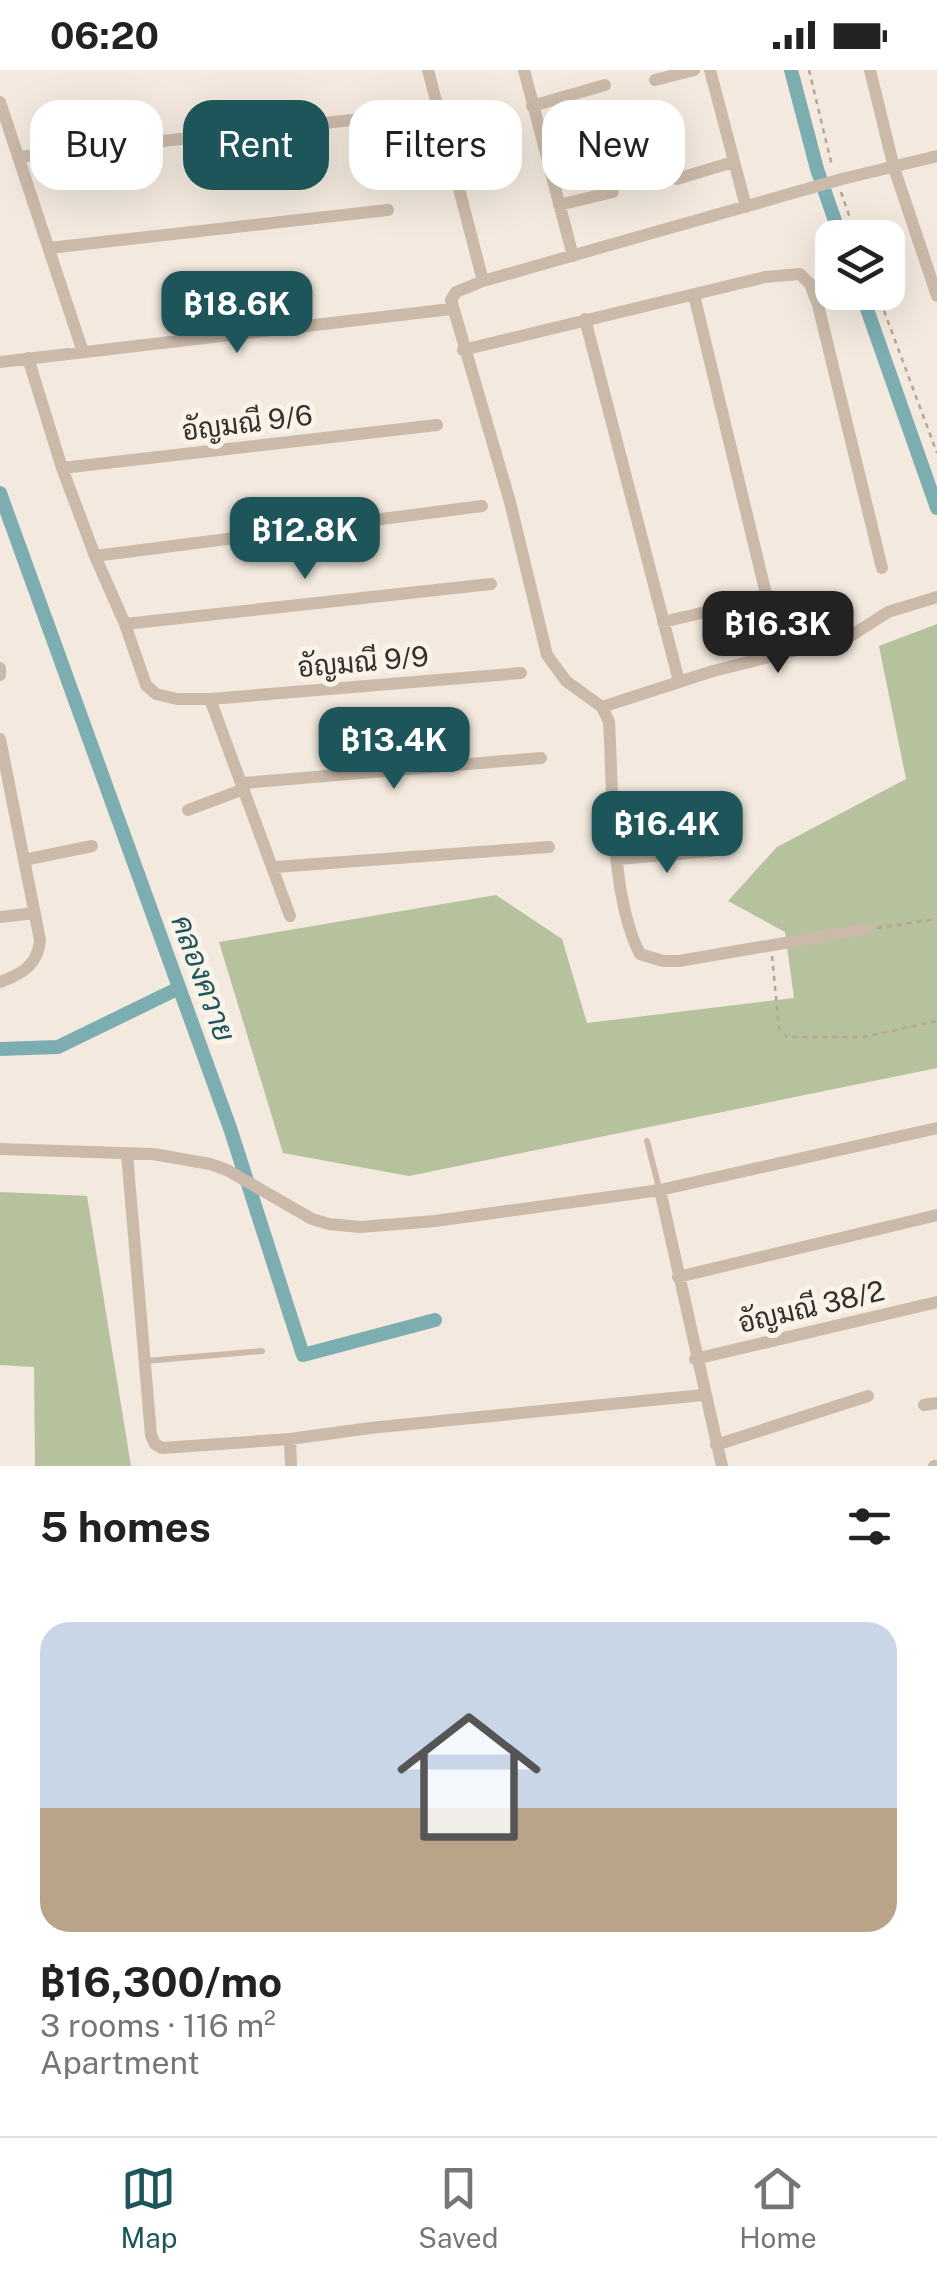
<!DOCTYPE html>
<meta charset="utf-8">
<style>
:root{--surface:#fff;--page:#f2f2f2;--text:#222;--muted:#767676;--line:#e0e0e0;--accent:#1e555b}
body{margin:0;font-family:"Public Sans",Sarabun,sans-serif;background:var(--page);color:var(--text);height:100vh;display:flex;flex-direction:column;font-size:38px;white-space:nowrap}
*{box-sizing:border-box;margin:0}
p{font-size:32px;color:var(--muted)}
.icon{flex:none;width:55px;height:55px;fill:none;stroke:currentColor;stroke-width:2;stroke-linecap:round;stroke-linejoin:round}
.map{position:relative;height:1396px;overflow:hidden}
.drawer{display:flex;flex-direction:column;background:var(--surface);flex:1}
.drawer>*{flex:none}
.top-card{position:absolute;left:30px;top:30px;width:878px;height:90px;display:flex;gap:20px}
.buttons{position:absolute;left:815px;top:150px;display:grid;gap:20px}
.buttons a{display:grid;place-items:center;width:90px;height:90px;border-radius:20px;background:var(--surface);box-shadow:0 10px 40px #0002;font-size:50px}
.price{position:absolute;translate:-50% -85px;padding:0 22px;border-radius:20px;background:var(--accent);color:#fff;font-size:32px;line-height:65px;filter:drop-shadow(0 2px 5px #0008)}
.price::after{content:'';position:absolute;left:50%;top:60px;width:30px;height:22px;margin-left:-15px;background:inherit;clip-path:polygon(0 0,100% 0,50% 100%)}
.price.on{background:#222;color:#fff}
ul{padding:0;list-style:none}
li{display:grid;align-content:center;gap:20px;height:530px;padding:0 40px}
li+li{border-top:2px solid var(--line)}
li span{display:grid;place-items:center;height:310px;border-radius:30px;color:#555}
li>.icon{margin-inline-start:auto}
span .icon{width:180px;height:180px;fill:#fffc;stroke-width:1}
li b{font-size:42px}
h2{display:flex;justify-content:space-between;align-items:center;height:120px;padding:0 40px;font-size:42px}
.pill{padding:0 35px;border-radius:30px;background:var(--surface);box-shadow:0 10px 40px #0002;font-size:35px;line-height:90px}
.pill.on{background:var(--accent);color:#fff}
.status{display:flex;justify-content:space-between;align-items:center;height:70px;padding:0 50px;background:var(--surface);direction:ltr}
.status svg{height:28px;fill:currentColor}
.tabs{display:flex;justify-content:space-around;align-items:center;height:140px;border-top:2px solid var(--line);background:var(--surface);font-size:28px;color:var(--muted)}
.tabs a{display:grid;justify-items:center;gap:5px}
.tabs .on{color:var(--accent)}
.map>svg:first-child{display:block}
.green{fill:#b5c29d}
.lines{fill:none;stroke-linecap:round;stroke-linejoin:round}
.canal{stroke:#7cadb0;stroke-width:14}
.path{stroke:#b7a493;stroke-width:2.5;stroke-dasharray:5 5;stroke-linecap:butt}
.service{stroke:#cbbaa9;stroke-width:6}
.minor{stroke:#cbbaa9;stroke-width:12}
.labels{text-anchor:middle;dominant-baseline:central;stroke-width:10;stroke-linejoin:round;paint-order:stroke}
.street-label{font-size:28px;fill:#382e29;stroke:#faf3ea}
.water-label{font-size:30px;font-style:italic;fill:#1e555b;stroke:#faf3ea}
</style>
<div class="status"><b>06:20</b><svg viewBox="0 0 49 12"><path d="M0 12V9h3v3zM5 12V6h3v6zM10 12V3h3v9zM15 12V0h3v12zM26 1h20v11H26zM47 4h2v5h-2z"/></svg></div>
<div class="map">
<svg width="937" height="1396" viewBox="0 0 937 1396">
<rect width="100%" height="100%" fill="#f3e9de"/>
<path class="green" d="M937,554V998L409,1106L283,1083L219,872L496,825L562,869L587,953L794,928L785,862L728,831L777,777L906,709L879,576Z
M0,1122L87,1126L131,1396H35L34,1297L0,1295Z"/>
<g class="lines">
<path class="canal" d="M791,0L817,99L841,168
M861,222L937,438
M0,423L230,1058L303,1285L435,1250
M0,979L58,977L179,918"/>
<path class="path" d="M809,0L832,96
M841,122L857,168
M877,222L937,383
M877,858L937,849
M772,886L779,958L787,967H863L937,951"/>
<path class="service" d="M647,1071L659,1118
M146,1291L262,1281"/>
<path class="minor" d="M428,0L483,211
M524,0L573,186
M710,0L746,137
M870,0L894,98L937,226
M655,10L694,0
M0,32L83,282
M532,36L605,15
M18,87L370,48
M677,109L733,92
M559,135L613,122
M49,178L388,140
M585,249L679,611
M463,280L765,207L800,204L810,214L818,235L882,498
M28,288L62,398L95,486L125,554L146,615L156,624L177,629H210L290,846
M0,292L451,239
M62,398L437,355
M95,486L482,436
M663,552L760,529L766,524L694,225
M125,554L491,514
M0,598V605
M210,629L521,603
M602,637L713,601L849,567L888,542L937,527
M0,669L40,870C38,895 22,904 0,912
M243,713L541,688
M188,740L244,719
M618,789L712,781
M24,790L92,776
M275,797L549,777
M0,847L35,843
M866,859L679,891H663L640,884C610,827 613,717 609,652L602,637L566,611L547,585L510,432L451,230L456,222L483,211L842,109L937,86
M0,1079L153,1084L210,1094L227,1100L312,1149L329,1154L360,1157L435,1151L660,1120L937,1058
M127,1084L151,1365L155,1374L162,1378L290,1369L370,1358L703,1325
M660,1120L722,1396
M678,1207L937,1145
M695,1289L937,1232
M924,1335L937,1333
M290,1369L291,1396
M716,1375L868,1326
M934,1396H935"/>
</g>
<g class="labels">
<g class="street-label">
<text transform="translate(247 352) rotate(-7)">อัญมณี 9/6</text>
<text transform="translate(363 591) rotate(-5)">อัญมณี 9/9</text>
<text transform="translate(811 1236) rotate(-13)">อัญมณี 38/2</text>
</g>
<g class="water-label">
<text transform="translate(204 908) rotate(70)">คลองควาย</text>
</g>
</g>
</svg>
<div class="buttons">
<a><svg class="icon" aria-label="layers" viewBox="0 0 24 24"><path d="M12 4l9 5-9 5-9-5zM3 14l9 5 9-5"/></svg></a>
</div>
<b class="price" style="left:237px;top:286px">฿18.6K</b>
<b class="price" style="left:305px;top:512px">฿12.8K</b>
<b class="price on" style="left:778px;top:606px">฿16.3K</b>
<b class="price" style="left:394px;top:722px">฿13.4K</b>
<b class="price" style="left:667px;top:806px">฿16.4K</b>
<div class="top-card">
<a class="pill">Buy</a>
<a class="pill on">Rent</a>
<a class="pill">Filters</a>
<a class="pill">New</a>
</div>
</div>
<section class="drawer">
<h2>5 homes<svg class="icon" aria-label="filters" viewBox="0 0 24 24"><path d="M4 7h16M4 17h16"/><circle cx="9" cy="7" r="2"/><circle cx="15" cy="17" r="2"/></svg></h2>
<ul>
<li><span style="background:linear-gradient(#c9d6e8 60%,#b9a48a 0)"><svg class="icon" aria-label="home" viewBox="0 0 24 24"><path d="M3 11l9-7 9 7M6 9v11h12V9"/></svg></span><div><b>฿16,300/mo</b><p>3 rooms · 116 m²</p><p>Apartment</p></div></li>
</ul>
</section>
<nav class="tabs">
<a class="on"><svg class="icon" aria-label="map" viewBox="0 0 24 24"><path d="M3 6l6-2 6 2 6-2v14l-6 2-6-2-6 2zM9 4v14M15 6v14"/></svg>Map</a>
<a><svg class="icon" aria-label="saved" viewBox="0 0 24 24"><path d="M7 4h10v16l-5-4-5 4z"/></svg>Saved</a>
<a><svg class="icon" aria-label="home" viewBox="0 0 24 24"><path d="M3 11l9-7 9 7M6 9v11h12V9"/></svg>Home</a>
</nav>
